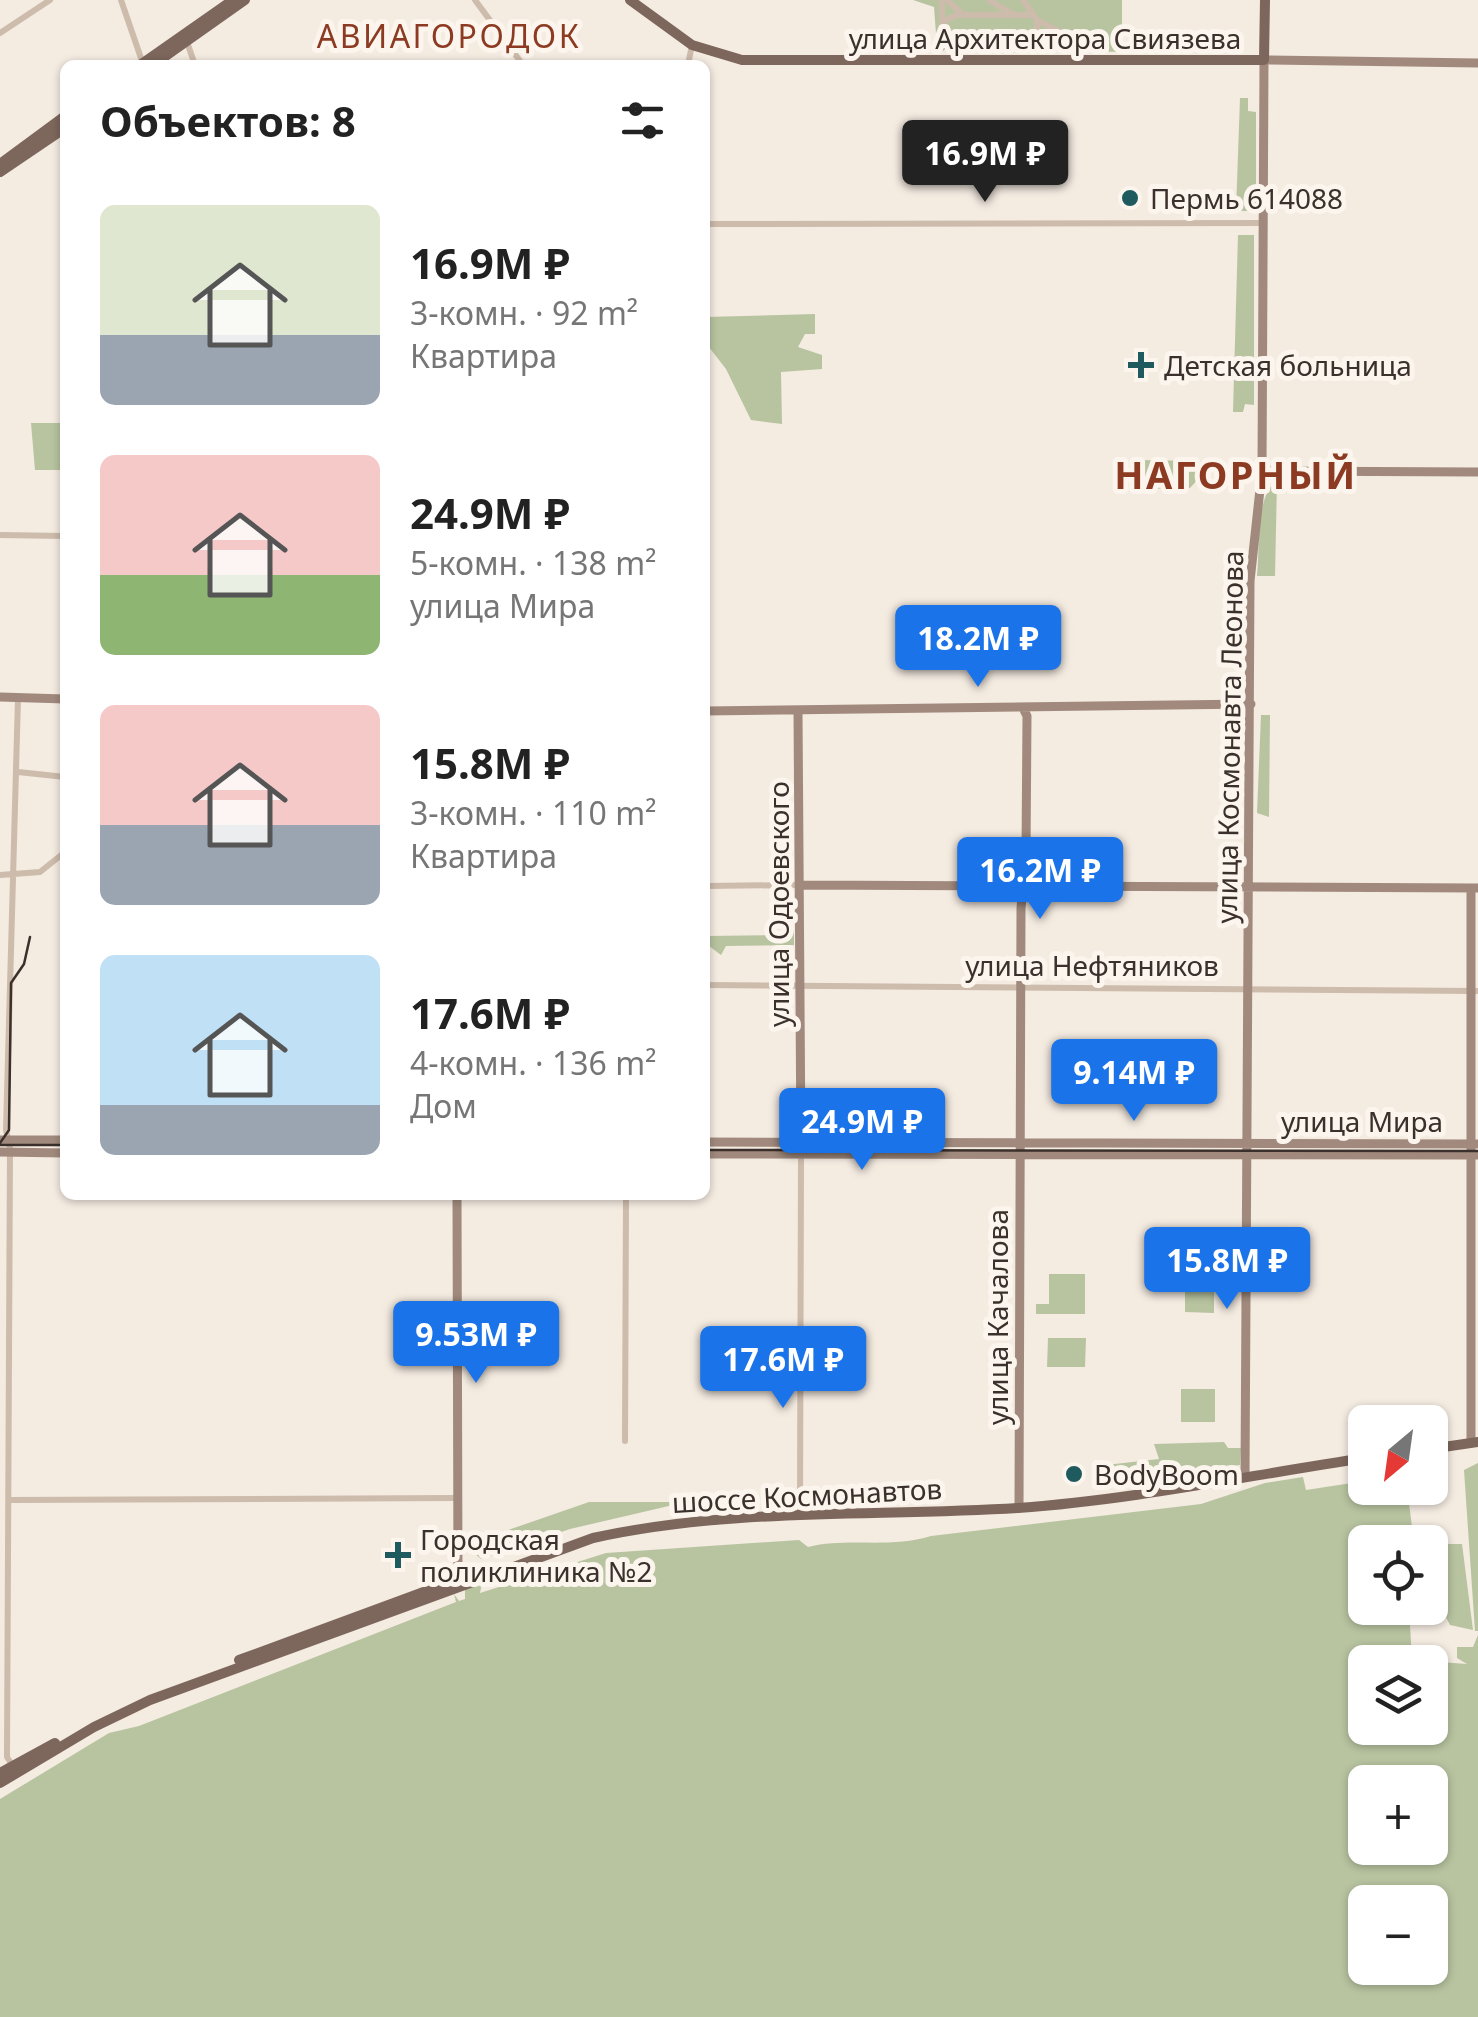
<!DOCTYPE html>
<html lang="ru">
<meta charset="utf-8">
<style>
:root{--surface:#fff;--page:#f6f6f6;--text:#222;--muted:#767676;--accent:#1a73e8}
body{margin:0;font-family:"Noto Sans",sans-serif;background:var(--page);color:var(--text);height:100vh;display:flex;flex-direction:column;font-size:38px;white-space:nowrap}
*{box-sizing:border-box;margin:0}
p{font-size:32px;color:var(--muted)}
.icon{flex:none;width:55px;height:55px;fill:none;stroke:currentColor;stroke-width:2;stroke-linecap:round;stroke-linejoin:round}
.map{position:relative;flex:1;overflow:hidden}
.sheet{position:absolute;left:60px;top:60px;width:650px;height:1140px;display:flex;flex-direction:column;background:var(--surface);border-radius:15px;box-shadow:0 2px 8px #0004}
.sheet>*{flex:none}
.needle{width:65px;rotate:209deg}
.tools{position:absolute;left:1348px;top:1405px;display:grid;gap:20px}
.tools a{display:grid;place-items:center;width:100px;height:100px;border-radius:15px;background:var(--surface);box-shadow:0 2px 8px #0004;font-size:50px}
.price{position:absolute;translate:-50% -85px;padding:0 22px;border-radius:10px;background:var(--accent);color:#fff;font-size:32px;line-height:65px;filter:drop-shadow(0 2px 5px #0008)}
.price::after{content:'';position:absolute;left:50%;top:60px;width:30px;height:22px;margin-left:-15px;background:inherit;clip-path:polygon(0 0,100% 0,50% 100%)}
.price.active{background:#222;color:#fff}
ul{padding:0;list-style:none}
li{display:flex;align-items:center;gap:30px;height:250px;padding:0 40px}
li span{display:grid;place-items:center;flex:none;width:280px;height:200px;border-radius:15px;color:#555}
li>.icon{margin-inline-start:auto}
span .icon{width:120px;height:120px;fill:#fffc;stroke-width:1}
li b{font-size:42px}
h2{display:flex;justify-content:space-between;align-items:center;height:120px;padding:0 40px;font-size:42px}
.map>svg:first-child{display:block}
.green{fill:#b8c4a0;fill-rule:evenodd}
.lines{fill:none;stroke-linecap:round;stroke-linejoin:round}
.street{stroke:#cdbbac;stroke-width:6}
.secondary{stroke:#a18a7d;stroke-width:9}
.primary{stroke:#7d675c;stroke-width:10}
.tram{stroke:#3b302b;stroke-width:2.5}
.poi-dot{fill:#1f5a5e;stroke:#fbf5ee;stroke-width:4}
.labels{text-anchor:middle;dominant-baseline:central;stroke-width:10;stroke-linejoin:round;paint-order:stroke}
.street-label{font-size:28px;fill:#3b302b;stroke:#fbf5ee}
.poi-label{font-size:28px;fill:#3b302b;stroke:#fbf5ee;text-anchor:start}
.quarter-label{font-size:32px;letter-spacing:2.5px;fill:#8c3b22;stroke:#fbf5ee}
.district-label{font-size:38px;font-weight:bold;letter-spacing:2.5px;fill:#8c3b22;stroke:#fbf5ee}
</style>
<div class="map">
<svg width="1478" height="2017" viewBox="0 0 1478 2017">
<rect width="100%" height="100%" fill="#f4ebe1"/>
<path class="green" d="M913,0H1122V52L937,47L934,7Z
M1240,98H1248V111L1256,112V211H1236Z
M1238,235H1254V405L1245,404L1243,412H1233Z
M815,314V334H805L798,347L822,355V369L781,372L782,424L751,420L726,369L705,342V317Z
M31,423H63V470H35Z
M1134,460L1205,461V463L1195,464L1200,477L1190,488L1135,489L1124,475Z
M1277,481L1275,576H1257C1260,552 1255,494 1277,481Z
M1261,715H1270L1269,817L1257,813Z
M790,926L794,927V945L726,946L721,955L705,943L706,936L779,935Z
M1185,1273L1214,1274V1313L1185,1312Z
M1049,1274H1085V1314H1036V1304H1049Z
M1048,1338H1086L1085,1367H1047Z
M1181,1389H1215V1422H1181Z
M1224,1442L1228,1448H1241L1240,1465L1094,1483L1097,1466L1159,1459L1154,1444Z
M1478,1463V1631H1475L1464,1470Z
M1303,1477L1306,1490L1365,1481V1488H1407L1414,1542H1365V1608H1419L1410,1625L1412,1660L1467,1664L1457,1658V1647H1473L1478,1635V2017H0V1799L109,1733L139,1726L456,1602L454,1594L459,1601L465,1599V1589L482,1583L480,1593L606,1553L799,1540L808,1547C849,1537 889,1549 931,1536L1201,1504L1265,1483ZM1365,1662H1430V1728H1365ZM1365,1782H1430V1848H1365ZM1365,1902H1430V1968H1365Z
M589,1502H686L570,1529L481,1559L465,1545Z
M1430,1544H1462L1473,1630L1450,1625L1436,1598L1430,1600Z"/>
<g class="lines">
<path class="street" d="M121,0L143,64
M475,0L523,65
M947,0L961,13
M989,0L1014,15
M1023,0L1037,20L1089,47
M943,22L956,15H1030
M0,33L50,0
M187,42L195,65
M1037,47V20
M942,48V0
M688,65L692,45
M705,224L1263,223
M0,535L65,536
M18,772L65,777
M0,875L40,872L65,852
M705,886L799,885
M705,985L1478,991
M625,1441L626,1195
M10,1500L455,1498
M800,1515L801,1154
M14,1768L7,1757L10,1148L6,1130L18,698"/>
<path class="secondary" d="M1262,471L1478,472
M0,697L65,699
M705,711L1251,704
M798,712L801,1146
M801,885L1478,888
M0,1140H65
M705,1142L1478,1144
M0,1152L65,1153
M705,1154L1478,1155
M457,1195L458,1584
M1471,1443V888
M1245,1476L1250,581L1262,471L1264,60L1478,63
M1019,1508L1021,908L1026,853L1027,716L1023,708"/>
<path class="primary" d="M630,0L692,45L742,60H1264L1265,0
M140,65L233,0
M153,65L245,0
M0,164L65,116
M0,172L65,128
M1430,1449L1478,1442
M239,1660L486,1569
M0,1773L55,1743
M0,1783L94,1727L150,1700L593,1538C733,1507 876,1517 1018,1508C1134,1500 1250,1475 1365,1458"/>
<path class="tram" d="M0,1143L9,1130L11,983L24,964L30,937
M0,1145H65
M705,1150L1478,1151"/>
</g>
<g class="poi-dot">
<circle cx="1130" cy="198" r="10"/>
<path d="M1136 350h10v10h10v10h-10v10h-10v-10h-10v-10h10z"/>
<circle cx="1074" cy="1474" r="10"/>
<path d="M393 1540h10v10h10v10h-10v10h-10v-10h-10v-10h10z"/>
</g>
<g class="labels">
<g class="street-label">
<text x="1045" y="38">улица Архитектора Свиязева</text>
<text transform="translate(1229 737) rotate(-89)">улица Космонавта Леонова</text>
<text transform="translate(778 904) rotate(-90)">улица Одоевского</text>
<text x="1092" y="965">улица Нефтяников</text>
<text x="1362" y="1121">улица Мира</text>
<text transform="translate(997 1317) rotate(-90)">улица Качалова</text>
<text transform="translate(807 1495) rotate(-3)">шоссе Космонавтов</text>
</g>
<g class="poi-label">
<text x="1150" y="198">Пермь 614088</text>
<text x="1164" y="365">Детская больница</text>
<text x="1094" y="1474">BodyBoom</text>
<text x="420" y="1539">Городская<tspan x="420" dy="32">поликлиника №2</tspan></text>
</g>
<g class="quarter-label">
<text x="449" y="35">АВИАГОРОДОК</text>
</g>
<g class="district-label">
<text x="1236" y="474">НАГОРНЫЙ</text>
</g>
</g>
</svg>
<div class="tools">
<a><svg class="needle" viewBox="-14 -14 28 28"><path d="M0-13l5 13h-10z" fill="#e53935"/><path d="M0 13l5-13h-10z" fill="#767676"/></svg></a>
<a><svg class="icon" aria-label="locate" viewBox="0 0 24 24"><circle cx="12" cy="12" r="6"/><path d="M12 2v4M12 18v4M2 12h4M18 12h4"/></svg></a>
<a><svg class="icon" aria-label="layers" viewBox="0 0 24 24"><path d="M12 4l9 5-9 5-9-5zM3 14l9 5 9-5"/></svg></a>
<a>+</a>
<a>−</a>
</div>
<b class="price active" style="left:985px;top:205px">16.9M ₽</b>
<b class="price" style="left:978px;top:690px">18.2M ₽</b>
<b class="price" style="left:1040px;top:922px">16.2M ₽</b>
<b class="price" style="left:1134px;top:1124px">9.14M ₽</b>
<b class="price" style="left:862px;top:1173px">24.9M ₽</b>
<b class="price" style="left:1227px;top:1312px">15.8M ₽</b>
<b class="price" style="left:476px;top:1386px">9.53M ₽</b>
<b class="price" style="left:783px;top:1411px">17.6M ₽</b>
<section class="sheet">
<h2>Объектов: 8<svg class="icon" aria-label="filters" viewBox="0 0 24 24"><path d="M4 7h16M4 17h16"/><circle cx="9" cy="7" r="2"/><circle cx="15" cy="17" r="2"/></svg></h2>
<ul>
<li><span style="background:linear-gradient(#dfe7d0 65%,#9aa5b1 0)"><svg class="icon" aria-label="home" viewBox="0 0 24 24"><path d="M3 11l9-7 9 7M6 9v11h12V9"/></svg></span><div><b>16.9M ₽</b><p>3-комн. · 92 m²</p><p>Квартира</p></div></li>
<li><span style="background:linear-gradient(#f6c9c9 60%,#8fb573 0)"><svg class="icon" aria-label="home" viewBox="0 0 24 24"><path d="M3 11l9-7 9 7M6 9v11h12V9"/></svg></span><div><b>24.9M ₽</b><p>5-комн. · 138 m²</p><p>улица Мира</p></div></li>
<li><span style="background:linear-gradient(#f6c9c9 60%,#9aa5b1 0)"><svg class="icon" aria-label="home" viewBox="0 0 24 24"><path d="M3 11l9-7 9 7M6 9v11h12V9"/></svg></span><div><b>15.8M ₽</b><p>3-комн. · 110 m²</p><p>Квартира</p></div></li>
<li><span style="background:linear-gradient(#bfe0f5 75%,#9aa5b1 0)"><svg class="icon" aria-label="home" viewBox="0 0 24 24"><path d="M3 11l9-7 9 7M6 9v11h12V9"/></svg></span><div><b>17.6M ₽</b><p>4-комн. · 136 m²</p><p>Дом</p></div></li>
</ul>
</section>
</div>
